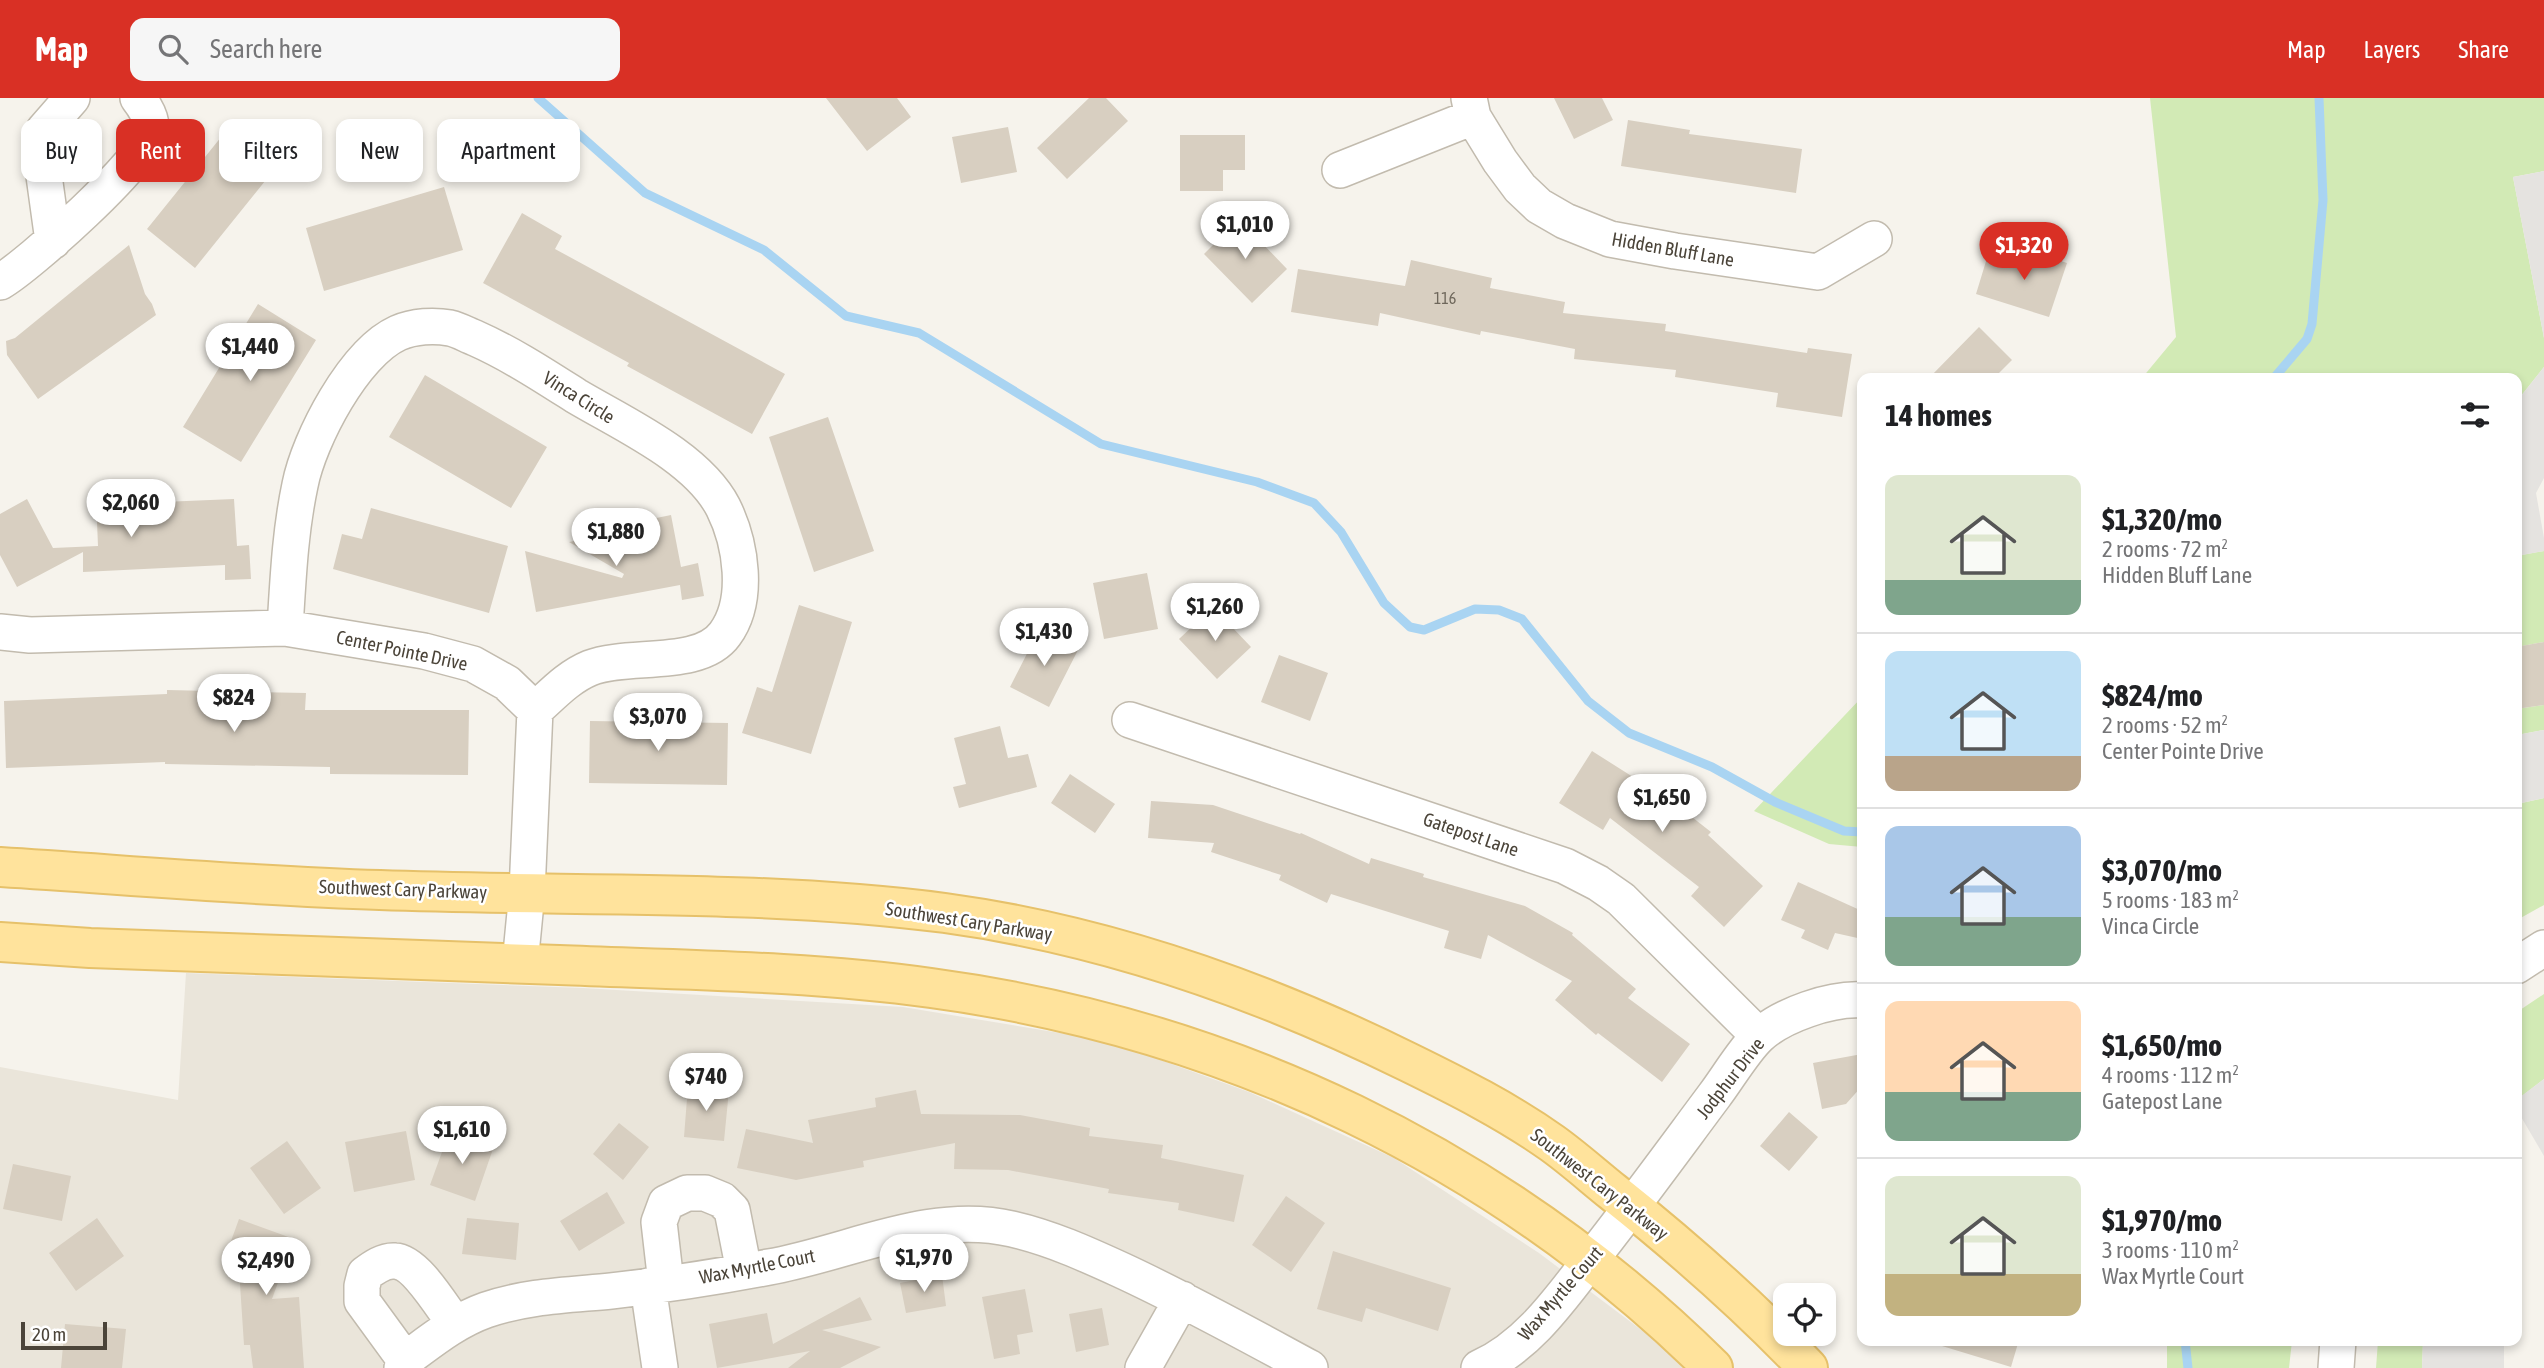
<!DOCTYPE html>
<meta charset="utf-8">
<style>
:root{--surface:#fff;--page:#f6f6f6;--text:#202124;--muted:#757577;--line:#e0e0e0;--accent:#d93025}
body{margin:0;font-family:"Asap Condensed",sans-serif;background:var(--page);color:var(--text);height:100vh;display:flex;flex-direction:column;font-size:26px;white-space:nowrap}
*{box-sizing:border-box;margin:0}
p{font-size:23px;color:var(--muted)}
.icon{flex:none;width:38px;height:38px;fill:none;stroke:currentColor;stroke-width:2;stroke-linecap:round;stroke-linejoin:round}
.map{position:relative;flex:1;overflow:hidden}
.panel{position:absolute;left:1857px;top:275px;width:665px;height:973px;display:flex;flex-direction:column;background:var(--surface);border-radius:14px;box-shadow:0 4px 10px #0003}
.panel>*{flex:none}
.top-card{position:absolute;left:21px;top:21px;width:665px;height:63px;display:flex;gap:14px}
.tools{position:absolute;left:1773px;top:1185px;display:grid;gap:14px}
.tools a{display:grid;place-items:center;width:63px;height:63px;border-radius:14px;background:var(--surface);box-shadow:0 4px 10px #0003;font-size:35px}
.scale{position:absolute;left:21px;bottom:18px;width:86px;box-sizing:border-box;padding-left:7px;border:4px solid #4b4439;border-top:0;font-size:19px;line-height:24px;white-space:nowrap;color:#4b4439;-webkit-text-stroke:5px #fff;paint-order:stroke}
.price{position:absolute;translate:-50% -60px;padding:0 16px;border-radius:24px;background:#fff;color:#222;font-size:23px;line-height:46px;filter:drop-shadow(0 2px 4px #0008)}
.price::after{content:'';position:absolute;left:50%;top:42px;width:21px;height:16px;margin-left:-10px;background:inherit;clip-path:polygon(0 0,100% 0,50% 100%)}
.price.selected{background:var(--accent);color:#fff}
ul{padding:0;list-style:none}
li{display:flex;align-items:center;gap:21px;height:175px;padding:0 28px}
li+li{border-top:2px solid var(--line)}
li span{display:grid;place-items:center;flex:none;width:196px;height:140px;border-radius:14px;color:#555}
li>.icon{margin-inline-start:auto}
span .icon{width:84px;height:84px;fill:#fffc;stroke-width:1}
li b{font-size:30px}
h2{display:flex;justify-content:space-between;align-items:center;height:84px;padding:0 28px;font-size:30px}
.chip{padding:0 24px;border-radius:14px;background:var(--surface);box-shadow:0 4px 10px #0003;font-size:24px;line-height:63px}
.chip.selected{background:var(--accent);color:#fff}
header{display:flex;align-items:center;gap:42px;box-sizing:border-box;height:98px;padding:0 35px;background:var(--accent);color:#fff}
header strong{font-size:33px}
nav{display:flex;gap:38px;margin-inline-start:auto;font-size:24px}
.search{width:490px;height:63px;background:var(--page);display:flex;align-items:center;gap:18px;box-sizing:border-box;padding:0 24px;border-radius:14px;color:var(--muted);font-size:26px}
.map>svg:first-child{display:block}
.residential{fill:#eae5da}
.green{fill:#d2eab5}
.parking{fill:#e5e3e0}
.lines{fill:none;stroke-linecap:round;stroke-linejoin:round}
.stream{stroke:#a9d4f2;stroke-width:9}
.building{fill:#d8cfc1}
.minor-casing{stroke:#c2bbae;stroke-width:38}
.primary-casing{stroke:#e6c16a;stroke-width:42}
.minor{stroke:#fff;stroke-width:35}
.primary{stroke:#ffe39c;stroke-width:38}
.labels{text-anchor:middle;dominant-baseline:central;stroke-width:5;stroke-linejoin:round;paint-order:stroke}
.number-label{font-size:16px;fill:#6e675b}
.street-label{font-size:19px;fill:#4b4439;stroke:#fff}
</style>
<header>
<strong>Map</strong>
<div class="search"><svg class="icon" aria-label="search" viewBox="0 0 24 24"><circle cx="10" cy="10" r="6"/><path d="M15 15l6 6"/></svg>Search here</div>
<nav><a>Map</a><a>Layers</a><a>Share</a></nav>
</header>
<div class="map">
<svg width="2544" height="1270" viewBox="0 0 2544 1270">
<rect width="100%" height="100%" fill="#f6f3ec"/>
<path class="residential" d="M186,875L583,890L903,909L1108,943L1249,994L1394,1060L1539,1155L1668,1252L1683,1270H0V969L178,1002Z"/>
<path class="green" d="M2150,0H2544V73L2513,79L2544,240V269L2517,303L2516,280H2142L2176,239Z
M2544,453V544L2517,549L2516,458Z
M1862,599V749L1829,746L1754,713Z
M2544,607V632L2517,637L2516,611Z
M2544,700V807L2517,822V706Z
M2544,896V981L2517,1002V914Z
M2167,1243V1242L2292,1243L2289,1270H2167Z
M2378,1243H2423L2422,1270H2376Z"/>
<path class="parking" d="M2544,73V240L2513,79Z
M2544,269V380L2536,395L2544,440V453L2517,458V303Z
M2544,632V700L2517,706V637Z
M2544,981V1058L2517,1012L2516,1002Z
M2423,1243H2504V1270H2422Z"/>
<g class="lines">
<path class="stream" d="M538,0L645,95L764,152L846,218L919,235L1101,346L1257,384L1314,405L1341,434L1384,505L1410,529L1424,532L1475,511L1499,512L1522,521L1588,603L1629,635L1712,669L1775,704L1844,733L1862,734
M2274,280L2307,241L2312,226L2323,102L2319,0
M2185,1242L2188,1270"/>
</g>
<path class="building" d="M826,0H897L911,19L867,53Z
M1089,0H1106L1128,23L1067,81L1037,50Z
M1554,0H1602L1613,22L1574,41Z
M1628,22L1690,32L1689,36L1802,51L1796,95L1621,68Z
M234,23L282,62L195,170L147,131Z
M1008,29L1017,74L961,85L952,39Z
M1180,37H1245V72H1223V93H1180Z
M444,89L463,152L324,193L306,130Z
M522,115L562,138L555,151L785,276L752,336L627,268L629,265L483,185Z
M1239,121L1287,171L1252,205L1204,156Z
M129,147L145,196L152,206L156,217L38,301L7,257L6,243L15,240Z
M2018,149L2067,165L2049,219L1976,196L1987,160L2012,168Z
M1411,162L1492,180L1490,190L1565,204L1563,215L1666,226L1665,233L1807,255L1808,250L1852,256L1842,319L1776,309L1778,295L1675,279L1676,272L1574,261L1575,251L1481,233L1480,237L1380,215L1378,228L1291,214L1298,171L1405,188Z
M258,206L316,242L241,364L183,329Z
M1979,229L2012,262L1994,280H1929Z
M425,277L547,349L511,410L389,339Z
M828,319L874,453L814,474L769,339Z
M138,396L139,405L234,401L237,448L249,447L251,481L225,482V467L83,474V454L17,489L0,457V416L27,401L53,450L98,448L96,399Z
M371,410L508,448L489,515L333,471L342,436L362,441Z
M671,417L681,469L698,465L704,498L682,502L680,487L536,514L525,453L622,480L624,476L569,444L633,432L632,425Z
M1147,475L1158,531L1104,541L1093,485Z
M799,507L852,524L811,656L742,635L757,589L772,594Z
M1213,509L1251,549L1217,581L1179,541Z
M1039,532L1078,552L1049,609L1010,589Z
M2544,544V607L2516,611V549Z
M1279,557L1328,575L1310,623L1261,604Z
M167,592L306,595L305,612H469L468,677L330,676V669L165,666V664L6,670L4,603L167,596Z
M590,623L728,625L727,687L589,685Z
M1000,628L1008,660L1028,656L1037,689L959,710L953,689L966,686L954,640Z
M1592,653L1674,705L1711,734L1708,737L1763,788L1724,829L1691,798L1699,789L1610,720L1603,732L1559,705Z
M1070,676L1115,706L1095,735L1051,705Z
M1151,703L1213,707L1300,736L1301,735L1369,766L1371,760L1424,776L1423,779L1525,808L1573,835L1572,837L1636,891L1628,900L1690,946L1662,984L1598,935L1596,937L1555,902L1572,883L1488,837L1481,861L1444,850L1449,833L1331,796L1327,805L1279,782L1281,777L1211,754L1214,745L1148,740Z
M1798,784L1862,813V841L1835,835L1828,852L1801,840L1805,832L1781,822Z
M1862,956V988L1846,1006L1822,1011L1813,965Z
M688,988L729,992L724,1043L684,1039Z
M916,992L921,1016L1020,1017L1090,1030L1089,1038L1163,1047L1161,1060L1244,1077L1234,1124L1178,1112L1179,1105L1108,1095L1109,1091L1008,1072L954,1071L955,1045L863,1063L864,1069L796,1082L737,1070L746,1031L813,1045L808,1022L876,1009L875,1000Z
M1789,1014L1818,1039L1789,1073L1760,1048Z
M619,1025L649,1049L623,1082L593,1056Z
M450,1032L494,1048L475,1103L430,1087Z
M406,1033L415,1082L354,1094L345,1044Z
M287,1043L321,1090L284,1116L250,1070Z
M13,1066L71,1078L62,1123L3,1111Z
M607,1094L625,1125L579,1153L560,1123Z
M1286,1098L1325,1125L1291,1174L1252,1147Z
M97,1120L124,1158L76,1193L49,1155Z
M467,1120L519,1125L516,1162L462,1156Z
M239,1121L294,1141L272,1201L299,1199L304,1270H253L250,1247H244L239,1171L223,1165Z
M1333,1153L1451,1190L1438,1233L1366,1210L1362,1224L1317,1211Z
M942,1177L946,1208L906,1215L900,1185Z
M1025,1191L1033,1234L1017,1237L1020,1256L994,1261L982,1199Z
M860,1199L872,1222L822,1232L881,1249L840,1270H788L810,1253L717,1270L709,1226L767,1215L773,1246Z
M1102,1210L1109,1247L1076,1254L1069,1216Z
M65,1226L126,1231L122,1270H61Z
M1943,1242H2019L2011,1269L1942,1248Z"/>
<g class="lines">
<defs>
<path id="minor" d="M1469,0L1473,19L1500,63L1520,90L1539,108L1565,123L1610,141L1675,153L1818,174L1874,141
M1340,72L1473,19
M53,143L41,56L44,32L72,0
M0,184C28,168 147,62 151,34C153,21 145,9 138,0
M285,530C288,482 290,434 300,387C309,341 354,255 398,235C414,228 434,227 450,230C459,232 467,237 475,240C511,256 543,277 576,298C623,326 697,359 723,409C741,445 750,502 725,536C700,571 628,555 590,570C568,579 552,597 535,612
M0,534L30,537L285,530L424,553L473,566L507,585L535,612L527,794L520,866
M1130,622L1565,768L1598,785L1621,801L1759,938
M2516,868L2544,850
M666,1185L659,1124L666,1105L687,1095H705L722,1102L732,1112L744,1173
M648,1188L660,1270
M405,1262L362,1203V1188L365,1176C373,1170 384,1162 395,1163C416,1164 442,1209 455,1226
M402,1270L405,1262C431,1243 455,1223 486,1212C526,1198 570,1197 611,1193C664,1187 717,1179 769,1169C849,1155 929,1112 1012,1131C1051,1140 1086,1156 1121,1172C1186,1202 1247,1236 1310,1270
M1143,1270L1182,1201
M1479,1270C1531,1247 1565,1194 1599,1151C1638,1101 1676,1049 1714,998C1727,981 1744,952 1759,938C1782,917 1831,900 1862,902
M2336,1270L2338,1242"/>
<path id="primary" d="M0,769C126,777 253,788 380,792C568,799 758,791 945,815C1106,837 1262,892 1408,964C1457,988 1507,1013 1552,1045C1573,1060 1593,1078 1613,1094C1682,1149 1747,1206 1808,1270
M0,844L90,850C246,856 403,861 559,867C683,872 808,873 931,890C1227,930 1500,1059 1713,1270"/>
</defs>
<use href="#minor" class="minor-casing"/>
<use href="#primary" class="primary-casing"/>
<use href="#minor" class="minor"/>
<use href="#primary" class="primary"/>
</g>
<g class="labels">
<g class="number-label">
<text x="1445" y="200">116</text>
</g>
<g class="street-label">
<text transform="translate(1673 151) rotate(10)">Hidden Bluff Lane</text>
<text transform="translate(579 299) rotate(32)">Vinca Circle</text>
<text transform="translate(402 552) rotate(12)">Center Pointe Drive</text>
<text transform="translate(1471 736) rotate(19)">Gatepost Lane</text>
<text transform="translate(403 791) rotate(2)">Southwest Cary Parkway</text>
<text transform="translate(969 823) rotate(9)">Southwest Cary Parkway</text>
<text transform="translate(1730 980) rotate(-52)">Jodphur Drive</text>
<text transform="translate(1600 1086) rotate(38)">Southwest Cary Parkway</text>
<text transform="translate(757 1168) rotate(-11)">Wax Myrtle Court</text>
<text transform="translate(1560 1195) rotate(-49)">Wax Myrtle Court</text>
</g>
</g>
</svg>
<div class="tools">
<a><svg class="icon" aria-label="locate" viewBox="0 0 24 24"><circle cx="12" cy="12" r="6"/><path d="M12 2v4M12 18v4M2 12h4M18 12h4"/></svg></a>
</div>
<div class="scale">20 m</div>
<b class="price" style="left:1245px;top:163px">$1,010</b>
<b class="price selected" style="left:2024px;top:184px">$1,320</b>
<b class="price" style="left:250px;top:285px">$1,440</b>
<b class="price" style="left:131px;top:441px">$2,060</b>
<b class="price" style="left:616px;top:470px">$1,880</b>
<b class="price" style="left:1215px;top:545px">$1,260</b>
<b class="price" style="left:1044px;top:570px">$1,430</b>
<b class="price" style="left:234px;top:636px">$824</b>
<b class="price" style="left:658px;top:655px">$3,070</b>
<b class="price" style="left:1662px;top:736px">$1,650</b>
<b class="price" style="left:706px;top:1015px">$740</b>
<b class="price" style="left:462px;top:1068px">$1,610</b>
<b class="price" style="left:924px;top:1196px">$1,970</b>
<b class="price" style="left:266px;top:1199px">$2,490</b>
<div class="top-card">
<a class="chip">Buy</a>
<a class="chip selected">Rent</a>
<a class="chip">Filters</a>
<a class="chip">New</a>
<a class="chip">Apartment</a>
</div>
<section class="panel">
<h2>14 homes<svg class="icon" aria-label="filters" viewBox="0 0 24 24"><path d="M4 7h16M4 17h16"/><circle cx="9" cy="7" r="2"/><circle cx="15" cy="17" r="2"/></svg></h2>
<ul>
<li><span style="background:linear-gradient(#dfe7d0 75%,#7fa58c 0)"><svg class="icon" aria-label="home" viewBox="0 0 24 24"><path d="M3 11l9-7 9 7M6 9v11h12V9"/></svg></span><div><b>$1,320/mo</b><p>2 rooms · 72 m²</p><p>Hidden Bluff Lane</p></div></li>
<li><span style="background:linear-gradient(#bfe0f5 75%,#b9a48a 0)"><svg class="icon" aria-label="home" viewBox="0 0 24 24"><path d="M3 11l9-7 9 7M6 9v11h12V9"/></svg></span><div><b>$824/mo</b><p>2 rooms · 52 m²</p><p>Center Pointe Drive</p></div></li>
<li><span style="background:linear-gradient(#a9c7e8 65%,#7fa58c 0)"><svg class="icon" aria-label="home" viewBox="0 0 24 24"><path d="M3 11l9-7 9 7M6 9v11h12V9"/></svg></span><div><b>$3,070/mo</b><p>5 rooms · 183 m²</p><p>Vinca Circle</p></div></li>
<li><span style="background:linear-gradient(#ffd9b3 65%,#7fa58c 0)"><svg class="icon" aria-label="home" viewBox="0 0 24 24"><path d="M3 11l9-7 9 7M6 9v11h12V9"/></svg></span><div><b>$1,650/mo</b><p>4 rooms · 112 m²</p><p>Gatepost Lane</p></div></li>
<li><span style="background:linear-gradient(#dfe7d0 70%,#c2b280 0)"><svg class="icon" aria-label="home" viewBox="0 0 24 24"><path d="M3 11l9-7 9 7M6 9v11h12V9"/></svg></span><div><b>$1,970/mo</b><p>3 rooms · 110 m²</p><p>Wax Myrtle Court</p></div></li>
</ul>
</section>
</div>
